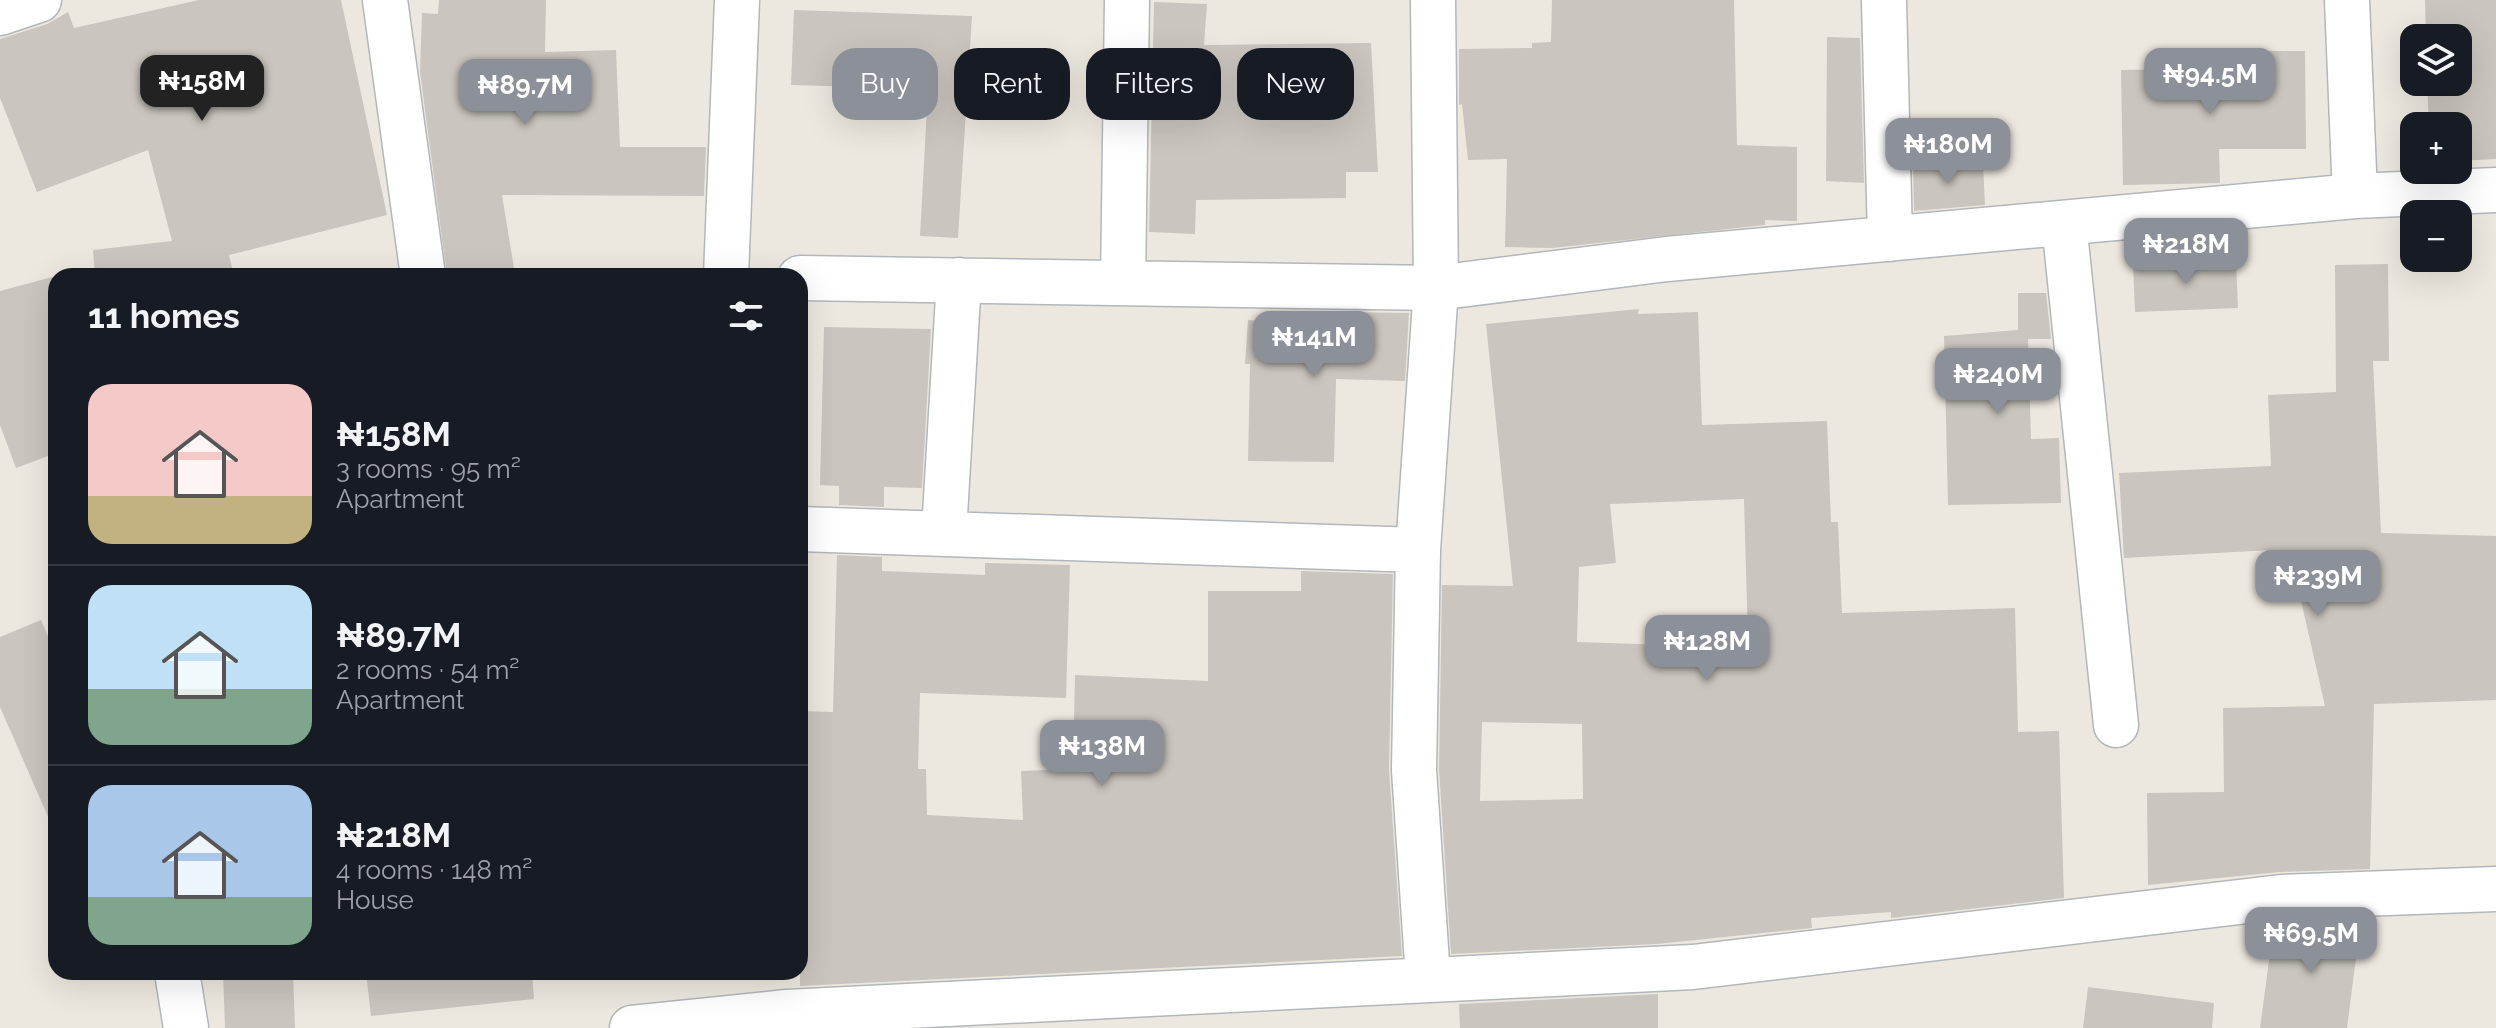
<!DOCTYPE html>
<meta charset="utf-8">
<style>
:root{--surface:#171b24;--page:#20242c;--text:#f1f3f6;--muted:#9ea1a6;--line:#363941;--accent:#8c9099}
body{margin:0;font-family:Raleway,sans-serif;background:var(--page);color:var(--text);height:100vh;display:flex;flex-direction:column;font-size:30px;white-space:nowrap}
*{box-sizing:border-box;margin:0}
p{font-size:26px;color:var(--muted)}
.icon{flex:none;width:44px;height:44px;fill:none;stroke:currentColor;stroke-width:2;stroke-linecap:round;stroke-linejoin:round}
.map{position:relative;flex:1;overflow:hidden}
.drawer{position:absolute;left:48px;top:268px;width:760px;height:712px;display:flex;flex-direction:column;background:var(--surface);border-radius:24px;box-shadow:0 8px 32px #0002}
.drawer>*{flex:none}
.hud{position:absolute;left:832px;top:48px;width:760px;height:72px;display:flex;gap:16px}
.buttons{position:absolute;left:2400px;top:24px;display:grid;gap:16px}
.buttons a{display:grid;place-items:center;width:72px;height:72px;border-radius:16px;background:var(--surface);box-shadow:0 8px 32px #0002;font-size:40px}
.price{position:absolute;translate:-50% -68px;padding:0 18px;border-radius:16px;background:var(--accent);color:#fff;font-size:26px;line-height:52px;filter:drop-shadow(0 2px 4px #0008)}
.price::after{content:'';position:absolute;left:50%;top:48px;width:24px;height:18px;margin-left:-12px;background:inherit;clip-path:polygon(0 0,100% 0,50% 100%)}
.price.on{background:#222;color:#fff}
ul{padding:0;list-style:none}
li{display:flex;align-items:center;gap:24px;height:200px;padding:0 40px}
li+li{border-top:2px solid var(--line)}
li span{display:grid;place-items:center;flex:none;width:224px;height:160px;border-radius:24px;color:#555}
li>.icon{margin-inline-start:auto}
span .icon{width:96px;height:96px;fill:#fffc;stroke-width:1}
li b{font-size:34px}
h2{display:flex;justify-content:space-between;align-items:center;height:96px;padding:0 40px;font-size:34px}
.pill{padding:0 28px;border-radius:24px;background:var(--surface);box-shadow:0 8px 32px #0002;font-size:28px;line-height:72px}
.pill.on{background:var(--accent);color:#fff}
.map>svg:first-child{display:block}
.building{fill:#cac5be;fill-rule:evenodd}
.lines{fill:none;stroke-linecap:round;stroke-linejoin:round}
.minor-casing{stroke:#b2b7bc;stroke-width:47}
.minor{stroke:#fff;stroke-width:44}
</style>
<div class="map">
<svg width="2496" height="1028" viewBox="0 0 2496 1028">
<rect width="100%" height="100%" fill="#ede8df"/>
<path class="building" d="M199,0H341L387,215L229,255L234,276H95L93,250L172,241L148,150L37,192L0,98V39L47,24L68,12L74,28Z
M439,0H546L545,52L616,50L620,147H706L704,196L502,195L514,268L447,276L420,72L422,13L438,14Z
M1552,0H1734L1737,145L1797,147V221L1765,220V225L1552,248L1505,247L1507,159L1468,160L1462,104L1459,105V49L1532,48V43L1551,42Z
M2425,0H2496V159L2458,161V126H2429L2427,82H2458V38H2426Z
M1154,2L1207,4L1204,45L1371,43L1378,172H1346V198L1196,200L1195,234L1149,232Z
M794,10L972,16L958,238L920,236L928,89L791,85Z
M1827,37L1860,38L1864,183L1826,181Z
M2269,51H2305L2306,149H2219L2220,183L2123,185L2121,70L2228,68L2227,57L2269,55Z
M1983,163L1985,205L1914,211L1913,165Z
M2236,260L2238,308L2135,312L2133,264Z
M2388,264L2389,361H2373L2381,533L2496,536V700L2374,704L2370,869L2280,872L2148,885L2147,793L2224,792L2223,708L2325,706L2299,592L2275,594L2272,550L2124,558L2119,473L2271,466L2268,395L2336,392L2335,265Z
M56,276V453L16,468L0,425V291Z
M2018,293H2046L2051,339H2028L2031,439L2059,438L2061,503L1948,505L1944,336L2018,330Z
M1639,309L1638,314L1698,312L1702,425L1827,421L1831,522H1838L1842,613L2015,608L2018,732L2059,731L2064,898L1891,918V912L1811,918L1812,928L1657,944L1451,954L1439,769L1442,585L1513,586L1486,324ZM1744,499L1748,639L1669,642V645L1577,642L1579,567L1616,563L1610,504ZM1482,722L1582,724L1583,799L1480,801Z
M1341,312L1409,313L1405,381L1336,379L1334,462L1248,461L1250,364H1245L1248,320L1341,326Z
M824,327L931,329L922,488L884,487V507L839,505V486L820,485Z
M837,555L882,557V571L985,575V563L1070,565L1066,698L920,693L918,769H926L927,815L1023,820L1021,771L1073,769L1075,675L1208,681V591H1301V571L1393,574L1389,770L1402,956L800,986V711L833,712Z
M41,620L56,655V835L0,707V637Z
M2361,919L2347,1028H2260L2274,923Z
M223,972H293L295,1028H225Z
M366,972H532L534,999L371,1016Z
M2088,987L2214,1003L2212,1028H2083Z
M1658,994V1028H1460L1459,1004Z"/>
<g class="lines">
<defs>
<path id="minor" d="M385,0L423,276
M1884,0L1890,239
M2347,0L2355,196
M0,13L39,0
M2064,223L2116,725
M726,276L737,0
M800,278L1436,288L1667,259L2355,196L2496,190
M1123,283L1127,0
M800,529L1418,550
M944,532L959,280
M177,972L186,1028
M1428,978L1414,770L1418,550L1436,288L1433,0
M632,1028L787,1012L1693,967L2281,897L2496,889"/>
</defs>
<use href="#minor" class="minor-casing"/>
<use href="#minor" class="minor"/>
</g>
</svg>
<div class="buttons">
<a><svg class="icon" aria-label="layers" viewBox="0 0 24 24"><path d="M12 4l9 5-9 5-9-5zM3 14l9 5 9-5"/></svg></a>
<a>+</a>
<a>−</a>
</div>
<b class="price" style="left:2210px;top:116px">₦94.5M</b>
<b class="price on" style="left:202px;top:123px">₦158M</b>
<b class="price" style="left:525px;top:127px">₦89.7M</b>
<b class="price" style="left:1948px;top:186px">₦180M</b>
<b class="price" style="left:2186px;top:286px">₦218M</b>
<b class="price" style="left:1314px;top:379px">₦141M</b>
<b class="price" style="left:1998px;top:416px">₦240M</b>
<b class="price" style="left:2318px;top:618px">₦239M</b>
<b class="price" style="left:1707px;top:683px">₦128M</b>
<b class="price" style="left:1102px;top:788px">₦138M</b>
<b class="price" style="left:2311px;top:975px">₦69.5M</b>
<div class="hud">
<a class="pill on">Buy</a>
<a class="pill">Rent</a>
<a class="pill">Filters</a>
<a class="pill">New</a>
</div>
<section class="drawer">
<h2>11 homes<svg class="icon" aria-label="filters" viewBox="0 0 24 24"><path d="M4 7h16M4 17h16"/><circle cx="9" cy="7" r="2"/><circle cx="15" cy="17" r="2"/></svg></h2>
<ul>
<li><span style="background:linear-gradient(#f6c9c9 70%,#c2b280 0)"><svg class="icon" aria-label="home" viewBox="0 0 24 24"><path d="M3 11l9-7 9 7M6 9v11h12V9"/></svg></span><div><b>₦158M</b><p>3 rooms · 95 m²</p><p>Apartment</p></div></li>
<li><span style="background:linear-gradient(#bfe0f5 65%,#7fa58c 0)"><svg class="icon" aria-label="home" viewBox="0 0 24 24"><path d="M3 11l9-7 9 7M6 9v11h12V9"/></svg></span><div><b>₦89.7M</b><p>2 rooms · 54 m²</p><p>Apartment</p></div></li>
<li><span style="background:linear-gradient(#a9c7e8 70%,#7fa58c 0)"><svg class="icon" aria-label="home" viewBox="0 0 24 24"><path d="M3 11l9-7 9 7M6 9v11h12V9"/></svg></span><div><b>₦218M</b><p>4 rooms · 148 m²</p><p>House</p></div></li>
</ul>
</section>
</div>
